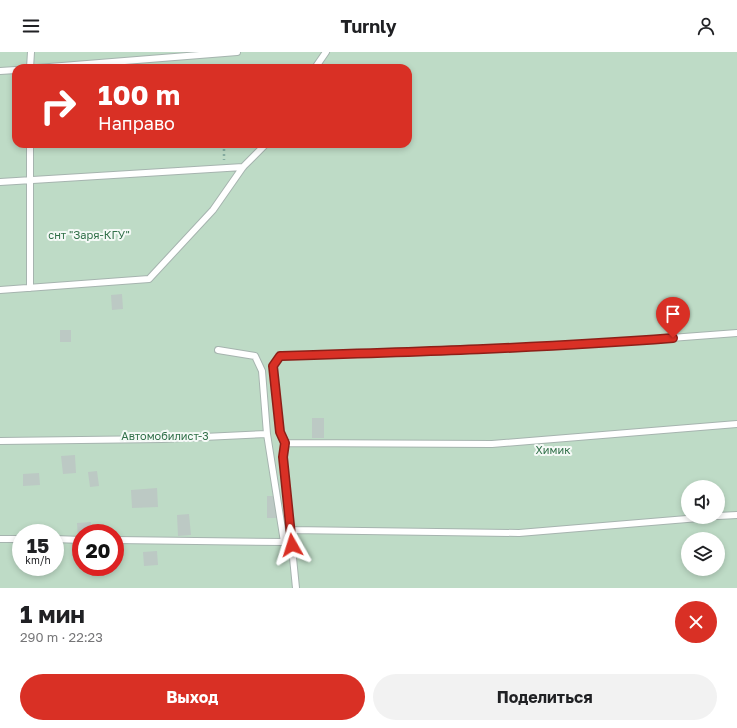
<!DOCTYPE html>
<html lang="ru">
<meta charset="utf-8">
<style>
body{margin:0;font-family:"Golos Text",sans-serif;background:#f2f2f2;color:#202124;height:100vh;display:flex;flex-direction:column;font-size:15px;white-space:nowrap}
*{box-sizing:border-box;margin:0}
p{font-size:13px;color:#757577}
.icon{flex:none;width:22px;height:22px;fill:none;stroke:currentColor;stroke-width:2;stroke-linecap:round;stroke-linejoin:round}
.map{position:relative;height:536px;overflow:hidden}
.drawer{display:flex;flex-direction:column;background:#fff;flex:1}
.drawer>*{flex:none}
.hud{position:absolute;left:12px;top:12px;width:400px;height:84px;border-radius:12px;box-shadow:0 2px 6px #0003;background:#d93025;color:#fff;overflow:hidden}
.fabs{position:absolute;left:681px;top:428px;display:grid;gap:8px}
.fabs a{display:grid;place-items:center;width:44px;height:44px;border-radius:50%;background:#fff;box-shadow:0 2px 6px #0003;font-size:20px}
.speed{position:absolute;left:12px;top:472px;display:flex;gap:8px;font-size:20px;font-weight:700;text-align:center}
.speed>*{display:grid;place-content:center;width:52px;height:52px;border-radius:50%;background:#fff;box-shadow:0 2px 6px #0003;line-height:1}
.speed small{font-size:10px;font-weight:400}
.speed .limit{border:6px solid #d22;background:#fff;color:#111}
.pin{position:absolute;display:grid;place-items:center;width:34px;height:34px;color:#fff;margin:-41px -17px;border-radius:50% 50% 50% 0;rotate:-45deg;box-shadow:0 0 4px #0007}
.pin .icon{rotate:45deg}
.me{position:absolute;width:44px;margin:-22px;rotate:354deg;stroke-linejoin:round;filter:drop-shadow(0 0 3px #0008)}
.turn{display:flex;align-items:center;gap:14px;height:84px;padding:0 20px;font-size:18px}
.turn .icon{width:52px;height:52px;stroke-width:2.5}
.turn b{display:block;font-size:28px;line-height:34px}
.round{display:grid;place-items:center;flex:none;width:42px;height:42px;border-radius:21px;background:#f2f2f2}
.headline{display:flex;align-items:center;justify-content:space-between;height:68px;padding:0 20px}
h1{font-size:24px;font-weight:700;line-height:30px}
.cta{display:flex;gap:8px;margin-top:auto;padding:8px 20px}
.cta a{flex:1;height:46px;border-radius:24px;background:#d93025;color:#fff;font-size:16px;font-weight:700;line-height:46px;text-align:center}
.cta a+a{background:#f2f2f2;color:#202124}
header{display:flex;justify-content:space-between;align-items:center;height:52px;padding:0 20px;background:#fff;font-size:18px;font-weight:700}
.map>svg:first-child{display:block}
</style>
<header><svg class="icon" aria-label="menu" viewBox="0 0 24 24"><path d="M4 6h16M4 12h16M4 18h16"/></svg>Turnly<svg class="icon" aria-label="person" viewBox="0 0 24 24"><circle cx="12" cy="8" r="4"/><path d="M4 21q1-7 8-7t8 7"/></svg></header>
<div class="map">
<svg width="737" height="536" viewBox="0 0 737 536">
<rect width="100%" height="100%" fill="#e3ece8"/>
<path fill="#bedbc6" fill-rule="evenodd" d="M0,0H737V536H0ZM16,16H408V92H16ZM688,435H718V465H688ZM21,481H55V515H21ZM81,481H115V515H81ZM688,487H718V517H688Z"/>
<path fill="#bcc9c4" d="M122,242L123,257L112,258L111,243Z
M60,278H71V290H60Z
M312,366H324V386H312Z
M75,403L76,421L63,422L61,404Z
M97,419L99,434L90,435L88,420Z
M39,421L40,433L23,434V422Z
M157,436L158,455L132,456L131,438Z
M267,444H279V466H267Z
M189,462L191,483L178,484L177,463Z
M91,470L92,481H81V486L78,487L77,471Z
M157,499L158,513L144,514L143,500Z"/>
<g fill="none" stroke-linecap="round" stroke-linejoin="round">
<g stroke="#a6b4af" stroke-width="8">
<path id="service" d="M30,16L31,0
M37,16L237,0
M315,16L326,0
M0,19L16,18
M30,92V236
M0,130L243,115
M0,238L149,227L213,158L243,115L266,92
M0,389L162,387L267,382
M285,391L492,392L737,372
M718,464L737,463
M290,478L519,481L711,465
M0,487H21
M55,487L81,488
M115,488L284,490L267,382L262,319L255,304L218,298
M296,536L283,405L285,391L280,380L273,314L280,304L442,299L578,293L737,281"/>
</g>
<path stroke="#86ada1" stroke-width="2.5" stroke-dasharray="2 3" stroke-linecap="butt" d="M224,92V108"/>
<use href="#service" stroke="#fff" stroke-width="6"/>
</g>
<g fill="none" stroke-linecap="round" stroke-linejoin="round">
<g stroke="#8d1f18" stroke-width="10">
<path id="route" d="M292,493L283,405L285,391L280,380L273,314L280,304C411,300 543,296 673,286"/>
</g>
<use href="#route" stroke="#d93025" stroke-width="7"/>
</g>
<g text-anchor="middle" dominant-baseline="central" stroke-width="4" stroke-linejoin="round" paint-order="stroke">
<g font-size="11" fill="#317049" stroke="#f4f9f6">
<text x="89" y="182">снт "Заря-КГУ"</text>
<text x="165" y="383">Автомобилист-3</text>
<text x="553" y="397">Химик</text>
</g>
</g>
</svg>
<div class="fabs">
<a><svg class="icon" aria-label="sound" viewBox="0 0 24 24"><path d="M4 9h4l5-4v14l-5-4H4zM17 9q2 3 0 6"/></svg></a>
<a><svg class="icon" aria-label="layers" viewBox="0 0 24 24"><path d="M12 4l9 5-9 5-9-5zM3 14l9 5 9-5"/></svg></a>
</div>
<div class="speed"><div>15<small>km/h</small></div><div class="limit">20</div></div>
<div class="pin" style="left:673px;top:286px;background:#d93025"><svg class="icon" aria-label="arrive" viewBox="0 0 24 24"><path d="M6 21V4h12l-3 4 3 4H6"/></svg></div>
<svg class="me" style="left:292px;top:493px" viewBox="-20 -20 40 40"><path d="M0-17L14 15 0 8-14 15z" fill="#d93025" stroke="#fff" stroke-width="4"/></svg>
<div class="hud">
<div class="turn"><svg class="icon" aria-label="right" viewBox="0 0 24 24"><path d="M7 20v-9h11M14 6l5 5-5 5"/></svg><div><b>100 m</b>Направо</div></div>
</div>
</div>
<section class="drawer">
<div class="headline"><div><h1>1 мин</h1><p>290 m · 22:23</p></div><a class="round" style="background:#d93025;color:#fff"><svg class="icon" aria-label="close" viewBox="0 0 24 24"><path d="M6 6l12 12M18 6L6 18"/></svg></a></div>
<div class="cta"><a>Выход</a><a>Поделиться</a></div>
</section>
